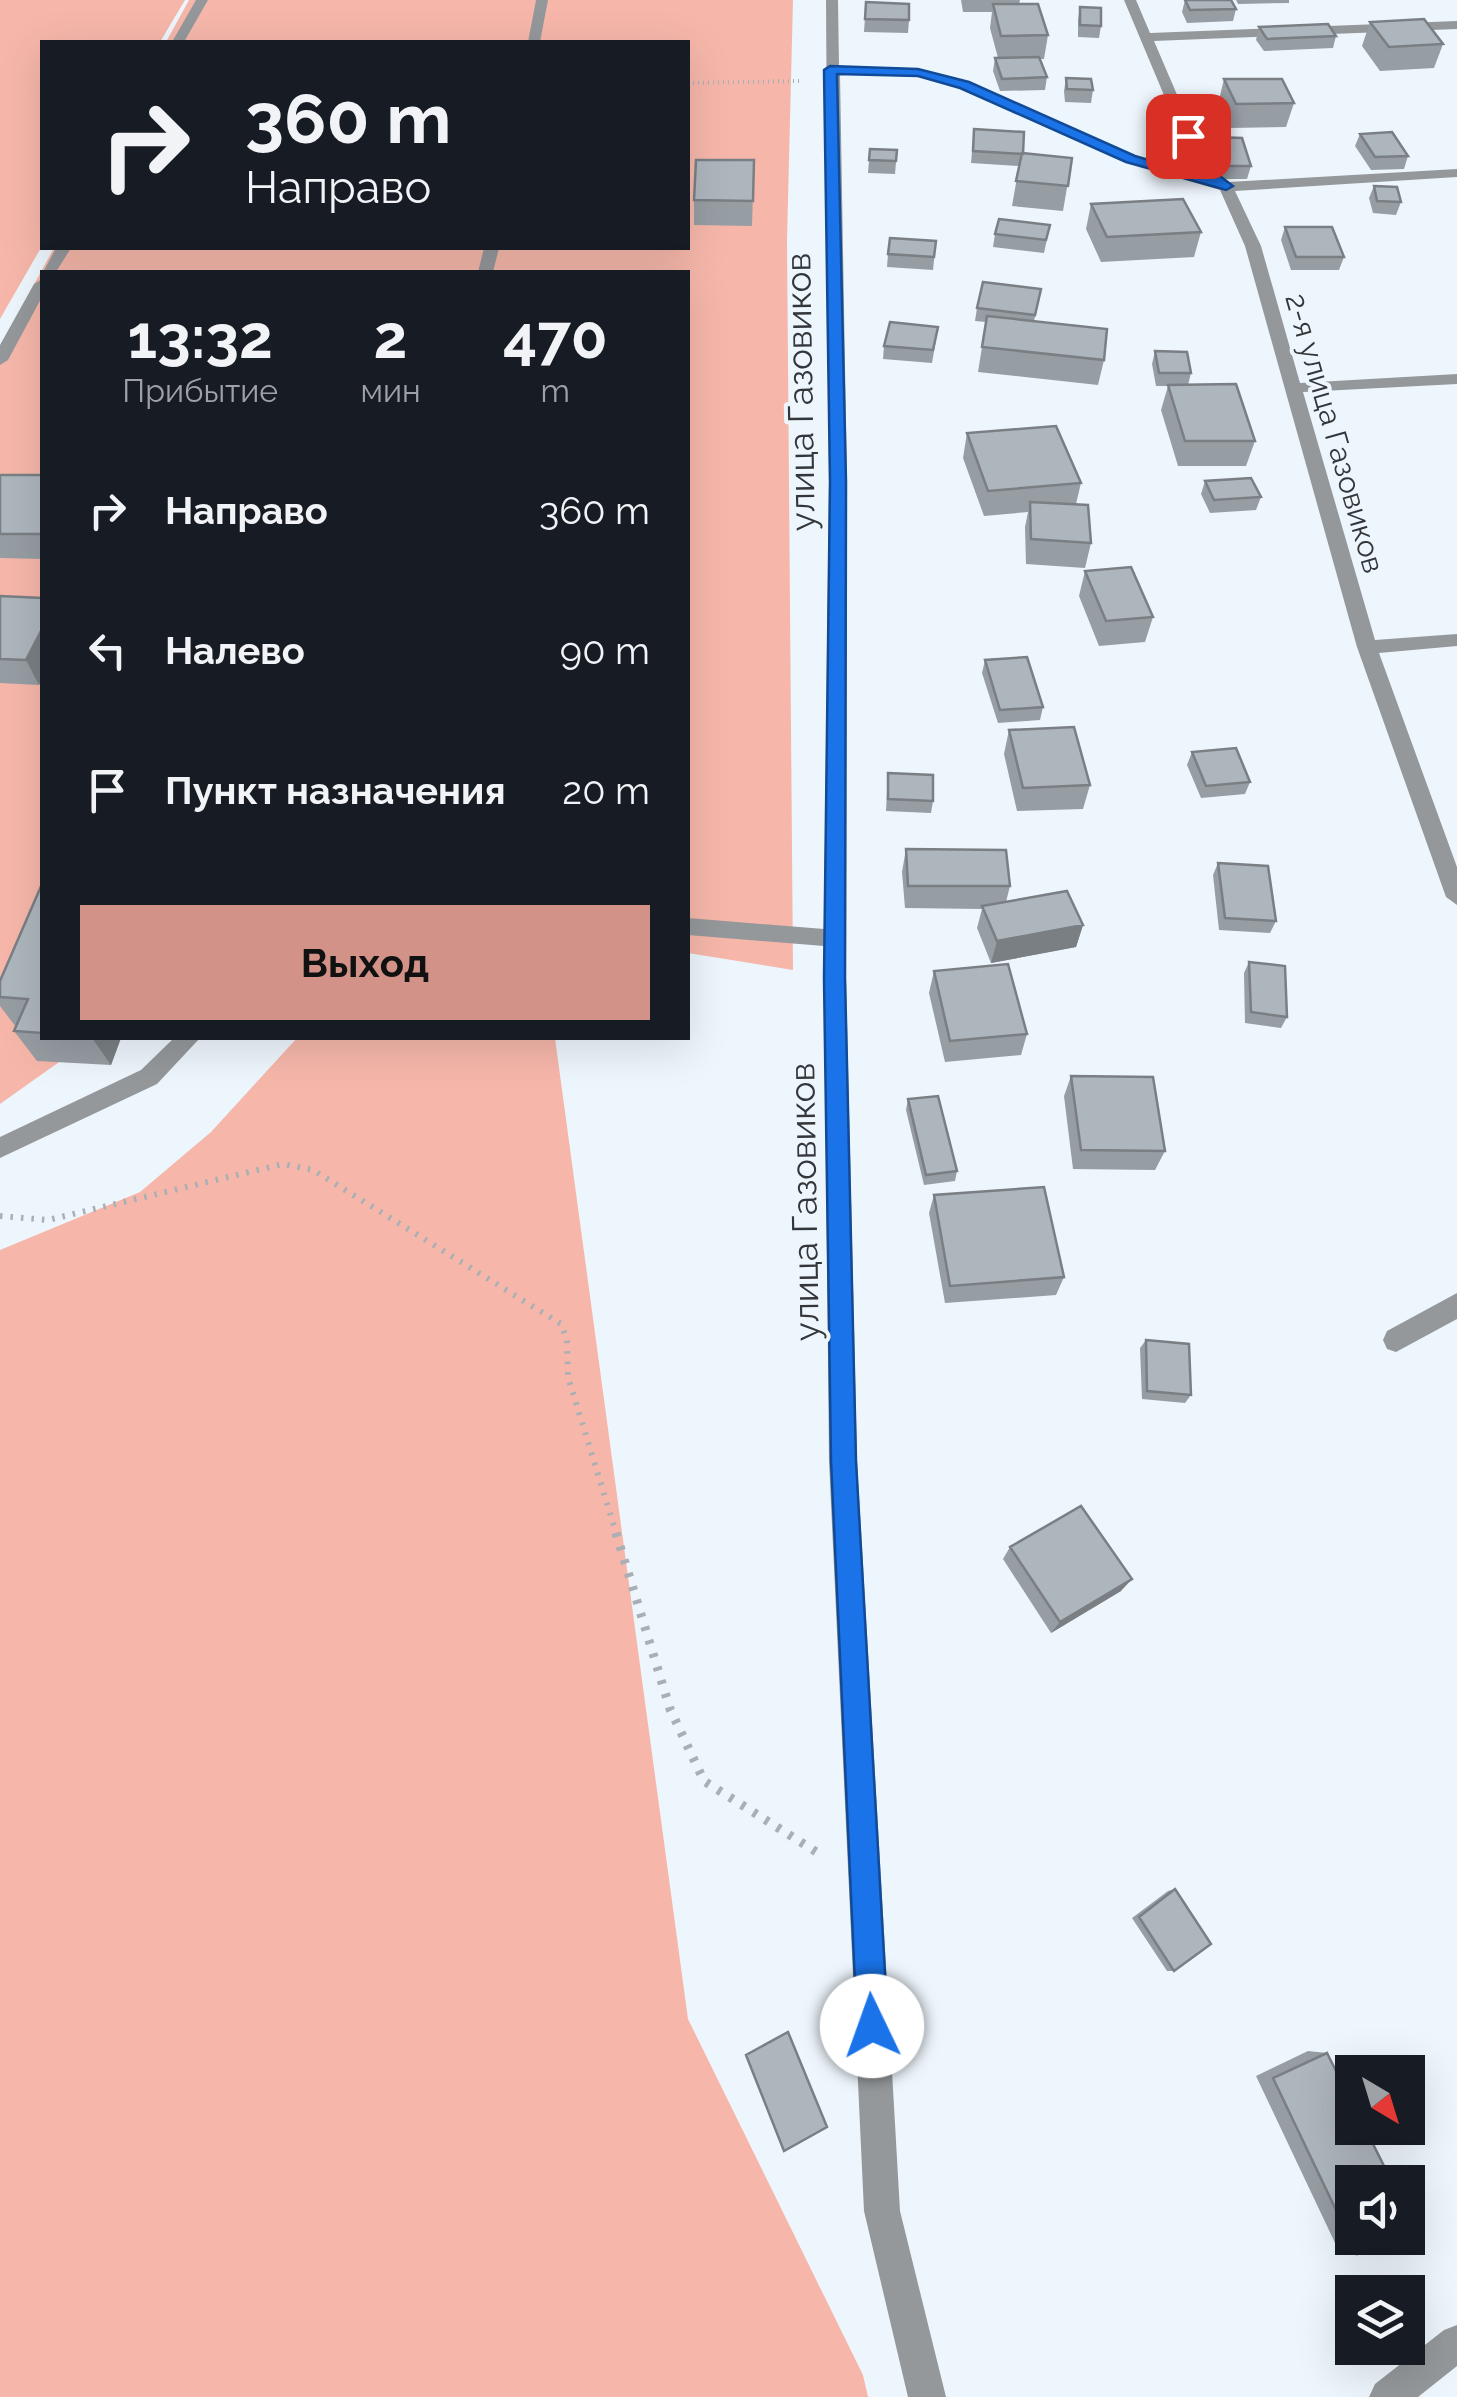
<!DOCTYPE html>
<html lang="ru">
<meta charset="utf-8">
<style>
body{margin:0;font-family:Raleway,sans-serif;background:#20242c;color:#f1f3f6;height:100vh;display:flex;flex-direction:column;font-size:38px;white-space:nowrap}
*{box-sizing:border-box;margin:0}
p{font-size:32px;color:#9ea1a6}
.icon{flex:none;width:55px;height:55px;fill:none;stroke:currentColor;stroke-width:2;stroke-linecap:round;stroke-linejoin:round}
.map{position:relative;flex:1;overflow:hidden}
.sheet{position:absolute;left:40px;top:270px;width:650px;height:770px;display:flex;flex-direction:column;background:#171b24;border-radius:0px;box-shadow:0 10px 40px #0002}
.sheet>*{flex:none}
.top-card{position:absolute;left:40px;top:40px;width:650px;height:210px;border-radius:0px;box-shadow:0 10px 40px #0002;background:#171b24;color:#f1f3f6;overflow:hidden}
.needle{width:65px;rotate:142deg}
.fabs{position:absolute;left:1335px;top:2055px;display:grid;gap:20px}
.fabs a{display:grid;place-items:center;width:90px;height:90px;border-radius:0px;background:#171b24;box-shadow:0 10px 40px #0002;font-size:50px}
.pin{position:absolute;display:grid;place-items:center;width:85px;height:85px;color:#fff;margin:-42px;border-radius:20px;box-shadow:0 5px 15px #0006}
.me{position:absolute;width:110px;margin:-55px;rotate:357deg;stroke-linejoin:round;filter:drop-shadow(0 0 8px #0008)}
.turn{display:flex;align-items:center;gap:35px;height:210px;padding:0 40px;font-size:45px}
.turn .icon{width:130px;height:130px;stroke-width:2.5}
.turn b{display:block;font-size:70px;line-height:85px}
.eta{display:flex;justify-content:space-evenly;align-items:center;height:170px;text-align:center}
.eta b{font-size:60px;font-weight:700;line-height:70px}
.action{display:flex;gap:20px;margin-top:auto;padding:20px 40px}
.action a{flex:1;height:115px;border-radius:0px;background:#d29288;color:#111;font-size:40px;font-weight:700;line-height:115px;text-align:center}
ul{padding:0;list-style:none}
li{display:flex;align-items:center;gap:30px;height:140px;padding:0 40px}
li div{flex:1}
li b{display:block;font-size:38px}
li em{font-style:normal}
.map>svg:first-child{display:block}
</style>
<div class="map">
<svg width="1457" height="2397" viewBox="0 0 1457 2397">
<rect width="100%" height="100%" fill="#eef6fd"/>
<path fill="#f6b7aa" d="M0,0H185L160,42H42V246L0,319Z
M189,0H793L787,240L793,970L688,953V272H42V1038H93L0,1104V346L54,248H688V42H166Z
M297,1038H555L688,2019L863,2375L868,2397H0V1250L140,1192L211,1132Z"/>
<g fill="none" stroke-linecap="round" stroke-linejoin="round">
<path stroke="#a9afb5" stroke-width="4" stroke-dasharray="1 4" stroke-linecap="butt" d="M688,83L799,81"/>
<path stroke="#a9afb5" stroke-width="6" stroke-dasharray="2.5 8" stroke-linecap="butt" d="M0,1216L48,1220L283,1164L313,1170L561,1324L567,1340L568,1377L617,1536"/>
<path stroke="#a9afb5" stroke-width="9" stroke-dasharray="4 10" stroke-linecap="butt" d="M616,1533L670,1709L704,1781L818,1853"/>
<path fill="#95989b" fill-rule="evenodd" d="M196,0H208L184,42H172Z
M536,0H548L540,42H528Z
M826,0H838L839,66L918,69L970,82L1135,156L1201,175L1195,169L1124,0H1136L1150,33L1457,21V29L1154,41L1208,167L1229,182L1457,169V177L1235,191L1261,246L1300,383L1457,374V384L1303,392L1375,640L1457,634V646L1379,653L1457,867V905L1446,897L1357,647L1245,246L1220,190L1125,162L960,88L918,77L840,74L847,482L846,978L857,1461L900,2211L946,2397H908L864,2211L829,1461L824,946L688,935V918L824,929L829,482Z
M56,248H71L56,272L42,274Z
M484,248H499L493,272H478Z
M42,279V297L8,360L0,365V345L34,284Z
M174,1038H200L157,1084L0,1158V1137L141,1070Z
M1457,1293V1319L1396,1352L1387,1349L1383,1340L1387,1331Z
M1457,2325V2366L1418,2397H1369L1375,2384L1444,2330Z"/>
</g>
<path fill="#969da3" d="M961,0H1020L1019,4L1048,35L1044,59H1040L1047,77L1045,90L1000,91L993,71L995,58H998L990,28L992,12H963Z
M1185,0L1236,9L1233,21L1187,23L1182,12Z
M1236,0H1289V3L1238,4Z
M866,2L909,20L908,33L864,32Z
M1080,7L1101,26L1099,38L1078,37V20Z
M1370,22L1443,44L1434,68L1380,71L1362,46Z
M1259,27L1336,36L1333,48L1264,51L1256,40Z
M1066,78L1093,90L1091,103L1065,102L1064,91Z
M1224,79L1294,103L1286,127L1229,128L1218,104Z
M974,129L1023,153L1072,158L1063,211L1012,206L1019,166L971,163Z
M1360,134L1408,156L1404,169L1371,170L1355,146Z
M1215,137L1251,166L1247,179H1220L1212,150Z
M870,149L897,150L895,174L868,173Z
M754,160L752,226L694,225V200Z
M1374,186L1401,202L1396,215L1373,213L1369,198Z
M1091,204L1201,232L1194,257L1101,262L1086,229Z
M1050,225L1044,253L993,247L995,234Z
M1285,227L1344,257L1339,270H1291L1281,240Z
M936,241L933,270L887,267L888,254Z
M1041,289L1034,321L1104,360L1098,385L978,372L986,322L975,321L977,308Z
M936,340L932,363L883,359L884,346Z
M1155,351L1191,373L1188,385L1255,441L1246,466H1178L1161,410L1168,386H1156L1152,364Z
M967,433L1081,483L1076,504L1091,543L1085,568L1026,564L1025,527L1028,512L984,516L963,458Z
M0,475H42V559L0,558Z
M1205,481L1261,497L1256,510L1210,513L1201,494Z
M1085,571L1153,617L1145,642L1099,646L1079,596Z
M0,596L42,598V678L39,685L0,683Z
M985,660L1043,707L1040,720L998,723L982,673Z
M1009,730L1090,785L1083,809L1017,811L1004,754Z
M1192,752L1250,782L1245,794L1201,798L1187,765Z
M888,773L933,801L931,813L886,811Z
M906,849L1010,886L1006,902L1083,925L1076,947L991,963L977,928L982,909L905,908L902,872Z
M1218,863L1276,921L1270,933L1219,930L1213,875Z
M42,884V1038H121L111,1065L37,1061L14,1031L16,1027L0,1006V981Z
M1249,962L1287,1017L1281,1028L1245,1023L1244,973Z
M934,971L1027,1034L1021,1055L945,1062L929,993Z
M1071,1076L1165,1151L1155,1170L1073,1169L1064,1096Z
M908,1099L957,1171L955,1181L924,1185L906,1110Z
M934,1195L1064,1277L1056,1295L945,1303L929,1213Z
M1146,1340L1191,1395L1185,1403L1142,1399L1140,1348Z
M1010,1547L1121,1591L1051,1633L1003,1559Z
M1175,1889L1174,1971H1167L1132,1918L1168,1891Z
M1308,2051L1327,2053L1357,2254L1336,2245L1256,2076Z"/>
<path fill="#7a7f84" d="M42,629V678L39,685L26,660Z
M1083,925L1076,947L991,963L997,941Z
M92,1038H121L111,1065Z
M1132,1579L1121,1591L1051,1633L1060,1622Z"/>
<path fill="#aeb6bd" stroke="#7a7f84" stroke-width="2.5" d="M1185,0H1231L1236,9L1190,10Z
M866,2L909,4V20L865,19Z
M993,4H1038L1048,35L1001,36Z
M1080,7L1101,8V26L1080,25Z
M1424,19L1443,44L1389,47L1370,22Z
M1328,24L1336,36L1267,39L1259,27Z
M1039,57L1047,77L1002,79L995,58Z
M1066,78L1091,79L1093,90L1067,89Z
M1224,79H1282L1294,103L1236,104Z
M974,129L1024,132L1023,154L973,151Z
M1392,132L1408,156L1375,157L1360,134Z
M1215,137L1242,138L1251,166H1223Z
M870,149L897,150L896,161L869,160Z
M1022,153L1072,158L1068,186L1016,181Z
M696,160H754L753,201L694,200Z
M1374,186L1397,187L1401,202L1377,201Z
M1183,199L1201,232L1107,237L1091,204Z
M999,219L1050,225L1046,240L995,234Z
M1285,227H1332L1344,257H1296Z
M890,238L936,241L934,257L888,254Z
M983,282L1041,289L1035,315L977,308Z
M987,316L1107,329L1104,360L982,347Z
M890,322L938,327L933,350L884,346Z
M1155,351L1187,352L1191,373H1159Z
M1236,384L1255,441H1185L1168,385Z
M1056,426L1081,483L988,491L967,433Z
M0,475H42V534H0Z
M1251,478L1261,497L1214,500L1205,481Z
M1030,502L1088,505L1091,543L1031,539Z
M1131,567L1153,617L1106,621L1085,571Z
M0,596L42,598V629L26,660L0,659Z
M1027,657L1043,707L1000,710L985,660Z
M1074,727L1090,785L1023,788L1009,730Z
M1236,748L1250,782L1206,786L1192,752Z
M888,773L933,775V801L888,799Z
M906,849L1006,850L1010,886H908Z
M1218,863L1268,866L1276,921L1225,918Z
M42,884V1033L14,1031L28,999L0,997V981Z
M1067,891L1083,925L997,941L982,906Z
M1249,962L1285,966L1287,1017L1251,1012Z
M1008,964L1027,1034L950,1041L934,971Z
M1071,1076L1153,1077L1165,1151L1081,1150Z
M938,1096L957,1171L926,1175L908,1099Z
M1044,1187L1064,1277L950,1286L934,1195Z
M1146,1340L1189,1344L1191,1395L1147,1391Z
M1081,1506L1132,1579L1060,1622L1010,1547Z
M1175,1889L1211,1944L1174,1971L1139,1917Z
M788,2032L827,2127L784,2151L746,2055Z
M1327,2053L1352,2103V2128H1365L1392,2182H1352V2238H1389L1357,2254L1273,2078Z
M1408,2213L1414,2225L1408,2228Z"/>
<path fill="#1a73e8" stroke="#114b97" stroke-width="2.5" d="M830,66L918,69L969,82L1135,156L1203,176L1195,169L1181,136L1192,133L1208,167L1233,186L1226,190L1126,162L960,88L918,76L837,74L846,482L845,978L856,1461L888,2026L883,2036L872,2041L861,2036L857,2026L831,1461L824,978L830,482L824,70Z"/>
<g text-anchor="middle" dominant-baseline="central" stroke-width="8" stroke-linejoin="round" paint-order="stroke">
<g font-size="30" fill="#34373a" stroke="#eef6fd">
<text transform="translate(1335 433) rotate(74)">2-я улица Газовиков</text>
</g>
<g font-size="35" fill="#34373a" stroke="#eef6fd">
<text transform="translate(800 392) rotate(-91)">улица Газовиков</text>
<text transform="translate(804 1202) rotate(-91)">улица Газовиков</text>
</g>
</g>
</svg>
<div class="fabs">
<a><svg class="needle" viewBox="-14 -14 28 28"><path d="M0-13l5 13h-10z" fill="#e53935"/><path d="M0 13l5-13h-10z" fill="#9ea1a6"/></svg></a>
<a><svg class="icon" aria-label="sound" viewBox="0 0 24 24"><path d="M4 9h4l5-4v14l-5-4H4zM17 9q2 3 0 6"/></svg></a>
<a><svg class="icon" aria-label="layers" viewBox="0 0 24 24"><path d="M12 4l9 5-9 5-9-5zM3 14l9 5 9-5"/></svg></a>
</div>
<div class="pin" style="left:1188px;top:136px;background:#d93025"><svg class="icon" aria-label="arrive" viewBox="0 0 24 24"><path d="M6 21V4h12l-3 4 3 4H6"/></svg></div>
<svg class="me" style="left:872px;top:2026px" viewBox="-20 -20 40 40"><circle r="19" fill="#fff"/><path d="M0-13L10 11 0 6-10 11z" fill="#1a73e8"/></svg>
<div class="top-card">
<div class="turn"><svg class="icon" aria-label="right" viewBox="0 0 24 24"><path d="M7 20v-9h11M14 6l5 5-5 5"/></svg><div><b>360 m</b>Направо</div></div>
</div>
<section class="sheet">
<div class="eta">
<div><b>13:32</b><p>Прибытие</p></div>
<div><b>2</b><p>мин</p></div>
<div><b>470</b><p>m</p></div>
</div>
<ul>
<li><svg class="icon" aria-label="right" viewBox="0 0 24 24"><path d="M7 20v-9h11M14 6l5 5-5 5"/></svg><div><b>Направо</b></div><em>360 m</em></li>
<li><svg class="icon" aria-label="left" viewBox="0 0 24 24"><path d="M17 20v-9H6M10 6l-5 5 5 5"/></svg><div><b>Налево</b></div><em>90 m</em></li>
<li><svg class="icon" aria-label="arrive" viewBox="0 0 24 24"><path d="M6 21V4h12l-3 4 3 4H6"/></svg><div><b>Пункт назначения</b></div><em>20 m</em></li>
</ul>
<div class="action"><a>Выход</a></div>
</section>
</div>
